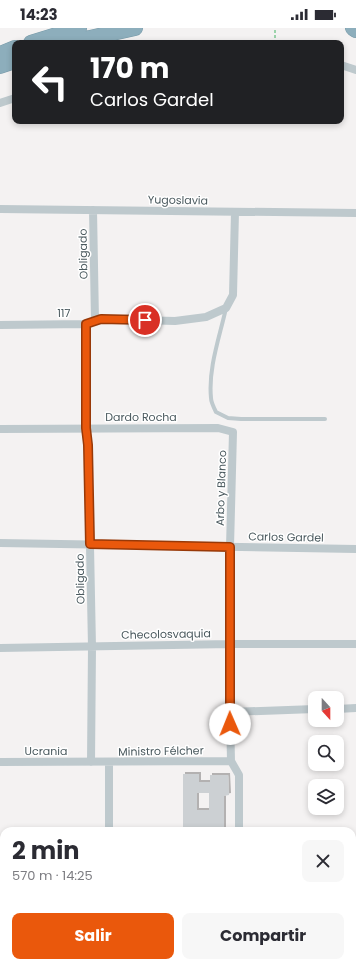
<!DOCTYPE html>
<html lang="es">
<meta charset="utf-8">
<style>
body{margin:0;font-family:Poppins,sans-serif;background:#f7f7f7;color:#2b2b33;height:100vh;display:flex;flex-direction:column;font-size:15px;white-space:nowrap}
*{box-sizing:border-box;margin:0}
p{font-size:13px;color:#7c7c81}
.icon{flex:none;width:22px;height:22px;fill:none;stroke:currentColor;stroke-width:2;stroke-linecap:round;stroke-linejoin:round}
.map{position:relative;flex:1;overflow:hidden}
.details{position:absolute;left:0px;top:799px;width:356px;height:140px;display:flex;flex-direction:column;background:#fff;border-radius:12px 12px 0 0;box-shadow:0 2px 6px #0003}
.details>*{flex:none}
.guide{position:absolute;left:12px;top:12px;width:332px;height:84px;border-radius:8px;box-shadow:0 2px 6px #0003;background:#202124;color:#fff;overflow:hidden}
.needle{width:26px;rotate:159deg}
.buttons{position:absolute;left:308px;top:663px;display:grid;gap:8px}
.buttons a{display:grid;place-items:center;width:36px;height:36px;border-radius:8px;background:#fff;box-shadow:0 2px 6px #0003;font-size:20px}
.pin{position:absolute;display:grid;place-items:center;width:34px;height:34px;color:#fff;margin:-17px;border:2px solid #fff;border-radius:50%;box-shadow:0 1px 4px #0007}
.me{position:absolute;width:44px;margin:-22px;rotate:359deg;stroke-linejoin:round;filter:drop-shadow(0 0 3px #0008)}
.turn{display:flex;align-items:center;gap:14px;height:84px;padding:0 12px;font-size:18px}
.turn .icon{width:52px;height:52px;stroke-width:2.5}
.turn b{display:block;font-size:28px;line-height:34px}
.round{display:grid;place-items:center;flex:none;width:42px;height:42px;border-radius:8px;background:#f7f7f7}
.summary{display:flex;align-items:center;justify-content:space-between;height:68px;padding:0 12px}
h1{font-size:24px;font-weight:700;line-height:30px}
.action{display:flex;gap:8px;margin-top:auto;padding:8px 12px}
.action a{flex:1;height:46px;border-radius:8px;background:#ea580c;color:#fff;font-size:16px;font-weight:700;line-height:46px;text-align:center}
.action a+a{background:#f7f7f7;color:#2b2b33}
.status{display:flex;justify-content:space-between;align-items:center;height:28px;padding:0 20px;background:#fff;direction:ltr}
.status svg{height:11px;fill:currentColor}
.map>svg:first-child{display:block}
</style>
<div class="status"><b>14:23</b><svg viewBox="0 0 49 12"><path d="M0 12V9h3v3zM5 12V6h3v6zM10 12V3h3v9zM15 12V0h3v12zM26 1h20v11H26zM47 4h2v5h-2z"/></svg></div>
<div class="map">
<svg width="356" height="939" viewBox="0 0 356 939">
<defs>
<filter id="shadow"><feDropShadow dx="2" dy="-2" stdDeviation="0" flood-color="#0004"/></filter>
</defs>
<rect width="100%" height="100%" fill="#f4f2f2"/>
<path fill="#ccd0d3" fill-rule="evenodd" filter="url(#shadow)" d="M183,746H199V754H210V747H228L229,767L224,768V803H183ZM197,765H209V782H197Z"/>
<g fill="none" stroke-linecap="round" stroke-linejoin="round">
<g stroke="#789aa8" stroke-width="16">
<path id="highway" d="M353,0L356,2
M31,15L79,0
M73,15L90,10L135,0
M0,26L15,20
M0,38L15,33"/>
</g>
<path stroke="#7ec993" stroke-width="1.5" stroke-dasharray="3 2" stroke-linecap="butt" d="M275,15V0"/>
<path stroke="#bec9cd" stroke-width="4" d="M226,280C220,308 208,340 211,370C211,374 214,380 216,384L228,390L241,391H325"/>
<path stroke="#bec9cd" stroke-width="8" d="M341,37L356,42
M0,75L15,70
M0,181L356,185
M93,182L95,293
M85,296V400L88,417L92,619L91,734
M0,297L85,296L101,291L175,293L206,289L226,280L233,267L235,184
M0,401L218,400L233,404L230,519V684L231,733L239,747V803
M0,515L356,521
M0,620L230,616H356
M337,681L356,680
M230,684L315,681
M0,734L231,733
M109,803V734
M0,844H4
M352,844H356
M109,939V935
M238,939V935"/>
<use href="#highway" stroke="#8daebc" stroke-width="15"/>
</g>
<g fill="none" stroke-linecap="round" stroke-linejoin="round">
<g stroke="#983908" stroke-width="10">
<path id="route" d="M145,292L101,291L86,296V400L88,417L90,516L230,519V696"/>
</g>
<use href="#route" stroke="#ea580c" stroke-width="7"/>
</g>
<g text-anchor="middle" dominant-baseline="central" stroke-width="3" stroke-linejoin="round" paint-order="stroke">
<g font-size="11" fill="#4a595e" stroke="#fff">
<text transform="translate(178 172) rotate(1)">Yugoslavia</text>
<text transform="translate(83 226) rotate(-91)">Obligado</text>
<text transform="translate(64 285) rotate(-1)">117</text>
<text x="141" y="389">Dardo Rocha</text>
<text transform="translate(221 460) rotate(-88)">Arbo y Blanco</text>
<text transform="translate(286 509) rotate(1)">Carlos Gardel</text>
<text transform="translate(80 551) rotate(-91)">Obligado</text>
<text transform="translate(166 606) rotate(-1)">Checolosvaquia</text>
<text x="46" y="723">Ucrania</text>
<text transform="translate(161 723) rotate(-1)">Ministro Félcher</text>
</g>
</g>
</svg>
<div class="buttons">
<a><svg class="needle" viewBox="-14 -14 28 28"><path d="M0-13l5 13h-10z" fill="#e53935"/><path d="M0 13l5-13h-10z" fill="#7c7c81"/></svg></a>
<a><svg class="icon" aria-label="search" viewBox="0 0 24 24"><circle cx="10" cy="10" r="6"/><path d="M15 15l6 6"/></svg></a>
<a><svg class="icon" aria-label="layers" viewBox="0 0 24 24"><path d="M12 4l9 5-9 5-9-5zM3 14l9 5 9-5"/></svg></a>
</div>
<div class="pin" style="left:145px;top:292px;background:#d93025"><svg class="icon" aria-label="arrive" viewBox="0 0 24 24"><path d="M6 21V4h12l-3 4 3 4H6"/></svg></div>
<svg class="me" style="left:230px;top:696px" viewBox="-20 -20 40 40"><circle r="19" fill="#fff"/><path d="M0-13L10 11 0 6-10 11z" fill="#ea580c"/></svg>
<div class="guide">
<div class="turn"><svg class="icon" aria-label="left" viewBox="0 0 24 24"><path d="M17 20v-9H6M10 6l-5 5 5 5"/></svg><div><b>170 m</b>Carlos Gardel</div></div>
</div>
<section class="details">
<div class="summary"><div><h1>2 min</h1><p>570 m · 14:25</p></div><a class="round"><svg class="icon" aria-label="close" viewBox="0 0 24 24"><path d="M6 6l12 12M18 6L6 18"/></svg></a></div>
<div class="action"><a>Salir</a><a>Compartir</a></div>
</section>
</div>
